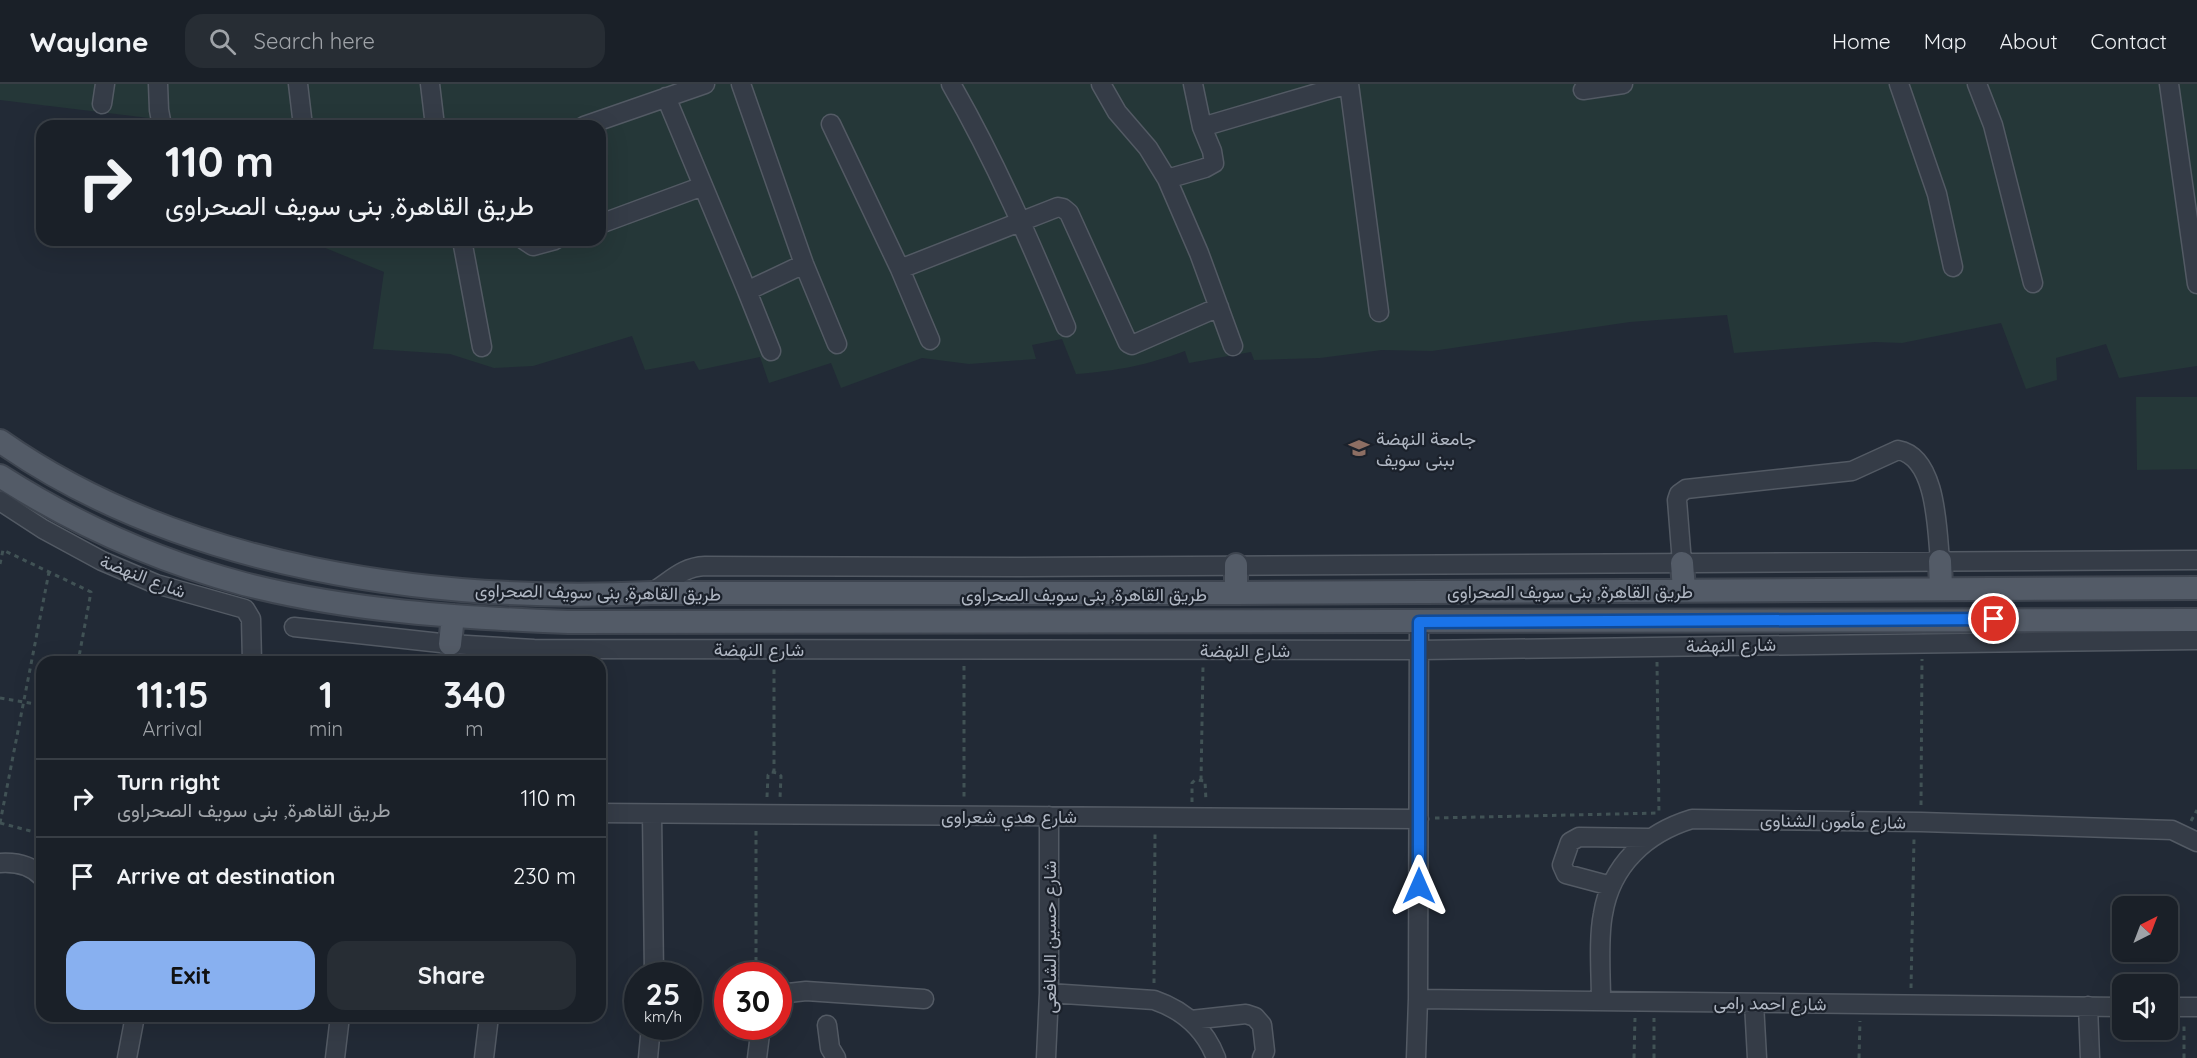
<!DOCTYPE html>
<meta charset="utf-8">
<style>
body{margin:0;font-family:Quicksand,Vazirmatn,sans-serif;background:#272d34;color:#f1f3f6;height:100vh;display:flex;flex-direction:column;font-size:22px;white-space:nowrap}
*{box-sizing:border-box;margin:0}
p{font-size:20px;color:#9fa3a8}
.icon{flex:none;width:33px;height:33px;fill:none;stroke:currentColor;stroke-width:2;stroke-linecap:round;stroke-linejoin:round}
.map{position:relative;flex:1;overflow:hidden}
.sheet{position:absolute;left:36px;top:572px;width:570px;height:366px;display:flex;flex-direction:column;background:#1a2028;border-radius:18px;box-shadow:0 6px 24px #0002,0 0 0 2px #383e45}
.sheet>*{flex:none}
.top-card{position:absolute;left:36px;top:36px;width:570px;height:126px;border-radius:18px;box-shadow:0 6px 24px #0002,0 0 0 2px #383e45;background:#1a2028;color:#f1f3f6;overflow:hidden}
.needle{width:39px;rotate:42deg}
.buttons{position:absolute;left:2112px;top:812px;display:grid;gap:12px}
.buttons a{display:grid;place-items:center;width:66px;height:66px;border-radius:12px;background:#1a2028;box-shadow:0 6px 24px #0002,0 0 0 2px #383e45;font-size:30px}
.speed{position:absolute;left:624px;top:878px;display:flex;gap:12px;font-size:30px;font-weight:700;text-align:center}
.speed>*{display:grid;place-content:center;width:78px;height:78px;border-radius:50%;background:#1a2028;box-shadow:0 6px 24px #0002,0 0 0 2px #383e45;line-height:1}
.speed small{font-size:15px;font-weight:400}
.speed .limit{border:9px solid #d22;background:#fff;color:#111}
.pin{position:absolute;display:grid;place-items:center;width:51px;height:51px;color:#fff;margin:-26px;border:3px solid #fff;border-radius:50%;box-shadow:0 2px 6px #0007}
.me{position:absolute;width:66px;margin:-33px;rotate:0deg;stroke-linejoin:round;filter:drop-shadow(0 0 4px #0008)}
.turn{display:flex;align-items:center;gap:21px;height:126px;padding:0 30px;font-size:27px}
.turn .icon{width:78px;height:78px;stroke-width:2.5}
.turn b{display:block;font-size:42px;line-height:51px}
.eta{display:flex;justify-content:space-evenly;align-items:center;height:102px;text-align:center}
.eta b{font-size:36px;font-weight:700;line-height:42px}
.action{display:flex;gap:12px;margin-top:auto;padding:12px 30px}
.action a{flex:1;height:69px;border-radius:18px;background:#88b0f0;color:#111;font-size:24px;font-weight:700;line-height:69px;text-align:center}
.action a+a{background:#272d34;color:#f1f3f6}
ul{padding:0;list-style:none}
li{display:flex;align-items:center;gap:18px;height:78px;padding:0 30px;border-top:2px solid #383e45}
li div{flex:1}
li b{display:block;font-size:22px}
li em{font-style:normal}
header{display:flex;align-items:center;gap:36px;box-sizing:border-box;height:84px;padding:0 30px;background:#1a2028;border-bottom:2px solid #383e45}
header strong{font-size:28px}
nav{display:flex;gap:33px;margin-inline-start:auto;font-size:21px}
.search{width:420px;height:54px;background:#272d34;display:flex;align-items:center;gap:15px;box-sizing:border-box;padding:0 21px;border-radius:18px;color:#9fa3a8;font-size:22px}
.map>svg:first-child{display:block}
</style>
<header>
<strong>Waylane</strong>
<div class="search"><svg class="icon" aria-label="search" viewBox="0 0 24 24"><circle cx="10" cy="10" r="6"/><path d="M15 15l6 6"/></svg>Search here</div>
<nav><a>Home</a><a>Map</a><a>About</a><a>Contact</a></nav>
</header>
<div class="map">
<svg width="2197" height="974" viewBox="0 0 2197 974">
<rect width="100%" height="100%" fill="#222a36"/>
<path fill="#253738" d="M0,0H2197V282L2119,294L2106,260L2056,274L2057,296L2026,305L2001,239L1902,259L1875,258L1734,269L1727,231L1630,238L1432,267L1382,266L1320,274L1254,276L1251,268L1189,279L1185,267C1147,281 1117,287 1076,290L1062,255L1032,261L1036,275L969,280L922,274L841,304L831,279L769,299L760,273L699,286L694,277L645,286L632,252L533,282L494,284L450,270L373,265L384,188L306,156H600V42H182V38L0,16Z
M2136,313H2197V385L2137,386Z"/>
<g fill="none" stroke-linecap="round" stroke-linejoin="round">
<g stroke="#535a64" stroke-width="21">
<path id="minor" d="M158,0L159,26L162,42
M298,0L303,42
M430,0L435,42
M741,0L804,180L837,260
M951,0C996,78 1031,160 1066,243
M1101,0L1117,28L1148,64L1167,95L1199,169L1233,262
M1349,0L1379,228
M1899,0L1937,110L1953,183
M1977,0L1993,41L2033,199
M2169,0L2197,200
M1583,6L1623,0
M666,13L747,207
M102,20L105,0
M831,40L900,185
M584,42L705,0
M1202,43L1348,0
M1167,95L1205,84L1214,79L1212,67L1202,43L1193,0
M600,140L703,102
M462,156L482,263
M524,156L533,162L555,156
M930,256L900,185L1058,123L1063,124L1069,129L1128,259L1132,261L1219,223
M771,267L747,207L804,180
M0,417L43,445L102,477L156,500L245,525L251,535L252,578
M1682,479L1677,416L1679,410L1686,405L1852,387L1898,366C1937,373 1937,446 1940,477
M651,509C671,497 682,483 705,482L1021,483L2197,476
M294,543L450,560L534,565L1419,566L2197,556
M600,729L1419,735
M652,730L654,891
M0,779C16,778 31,781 42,793
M1611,802L1566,790L1562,781L1570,758L1579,753L1649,754
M1049,909L1154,916C1183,926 1205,945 1216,974
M778,914L788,909L806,907L924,915
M1418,915L2122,923
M1601,917C1601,890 1598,855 1603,830C1611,781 1646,749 1692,735L1921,738L2172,746L2197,758
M1754,919L1757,974
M2088,922L2090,974
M2168,923H2197
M1191,936L1246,930L1255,933L1262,941L1265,967L1262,974
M827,941L830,964L836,974
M127,974L135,932
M335,974L340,932
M484,974L489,932
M648,974L651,942
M757,974L761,942
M1046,974L1049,909V732
M1416,974L1418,915L1419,538"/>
</g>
<g stroke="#3e4550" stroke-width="26">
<path id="major" d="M0,357C182,485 434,519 651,509H1236L2197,504
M0,392C75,440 158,477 244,500C349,527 460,534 568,538L2197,536
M1940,477L1941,504
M1682,479L1684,506
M1236,509V481
M450,560L453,532"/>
</g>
<path stroke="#415255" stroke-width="3" stroke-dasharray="4.5 4.5" stroke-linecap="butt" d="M0,480L3,466L91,508L78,578
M1657,578L1659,731
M964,582V716
M0,614L42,621
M774,689V582
M1201,696L1203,582
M767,713L768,691L771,688L778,689L781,692L780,714
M1192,718V699L1195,696L1205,697L1206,717
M1921,721L1922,575
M1435,734L1659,729
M2191,737L2197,726
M0,739L49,488
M0,739L42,750
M756,747V891
M1154,899L1155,750
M1911,904L1914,755
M1634,974L1635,934
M1654,974V934
M1859,974L1860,937
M2184,974V940"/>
<use href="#minor" stroke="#353c47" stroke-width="18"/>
<use href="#major" stroke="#535b67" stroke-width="22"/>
</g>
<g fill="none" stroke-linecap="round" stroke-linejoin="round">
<g stroke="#114b97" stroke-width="15">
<path id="route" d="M1419,802V538L1994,535"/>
</g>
<use href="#route" stroke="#1a73e8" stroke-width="10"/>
</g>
<defs>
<g id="university-bare" transform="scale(1.62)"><path d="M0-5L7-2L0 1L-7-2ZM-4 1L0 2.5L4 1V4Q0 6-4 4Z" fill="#8d6e63" stroke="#1b212b" stroke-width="2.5" paint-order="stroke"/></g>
</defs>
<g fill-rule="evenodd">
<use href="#university-bare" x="1359" y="364"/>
</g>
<g text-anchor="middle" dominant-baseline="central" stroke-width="4.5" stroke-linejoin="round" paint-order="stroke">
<g font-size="18" fill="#b0b7c3" stroke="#1b212b" text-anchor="start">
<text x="1376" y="354">جامعة النهضة<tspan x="1376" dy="21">ببنى سويف</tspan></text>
</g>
<g font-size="18" fill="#b0b7c3" stroke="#1b212b">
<text transform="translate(143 492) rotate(21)">شارع النهضة</text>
<text x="1570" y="507">طريق القاهرة, بنى سويف الصحراوى</text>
<text transform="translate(598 508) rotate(1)">طريق القاهرة, بنى سويف الصحراوى</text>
<text x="1084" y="510">طريق القاهرة, بنى سويف الصحراوى</text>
<text transform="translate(1731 561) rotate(-1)">شارع النهضة</text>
<text x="759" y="565">شارع النهضة</text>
<text x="1245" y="566">شارع النهضة</text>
<text x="1009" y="732">شارع هدي شعراوى</text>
<text transform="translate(1833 737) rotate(1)">شارع مأمون الشناوى</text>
<text transform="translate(1049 853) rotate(-90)">شارع حسين الشافعى</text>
<text transform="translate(1770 919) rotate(1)">شارع احمد رامى</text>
</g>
</g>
</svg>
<div class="buttons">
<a><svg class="needle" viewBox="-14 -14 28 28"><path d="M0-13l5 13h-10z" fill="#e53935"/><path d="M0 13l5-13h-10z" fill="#9fa3a8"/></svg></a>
<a><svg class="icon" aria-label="sound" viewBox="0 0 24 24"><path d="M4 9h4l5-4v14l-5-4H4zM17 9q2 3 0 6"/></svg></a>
</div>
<div class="speed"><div>25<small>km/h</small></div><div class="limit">30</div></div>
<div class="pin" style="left:1994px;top:535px;background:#d93025"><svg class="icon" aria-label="arrive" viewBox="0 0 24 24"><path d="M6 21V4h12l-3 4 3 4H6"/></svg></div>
<svg class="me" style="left:1419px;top:802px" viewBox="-20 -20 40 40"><path d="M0-17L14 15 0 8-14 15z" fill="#1a73e8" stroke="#fff" stroke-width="4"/></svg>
<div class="top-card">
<div class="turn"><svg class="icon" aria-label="right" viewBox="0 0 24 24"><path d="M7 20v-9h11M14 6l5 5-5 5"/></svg><div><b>110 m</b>طريق القاهرة, بنى سويف الصحراوى</div></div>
</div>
<section class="sheet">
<div class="eta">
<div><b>11:15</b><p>Arrival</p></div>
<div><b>1</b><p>min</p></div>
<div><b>340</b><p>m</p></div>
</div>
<ul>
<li><svg class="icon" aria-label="right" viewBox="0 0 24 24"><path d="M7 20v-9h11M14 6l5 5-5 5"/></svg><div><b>Turn right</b><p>طريق القاهرة, بنى سويف الصحراوى</p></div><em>110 m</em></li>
<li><svg class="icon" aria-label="arrive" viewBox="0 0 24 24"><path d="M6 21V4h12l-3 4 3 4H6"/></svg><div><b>Arrive at destination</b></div><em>230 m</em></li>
</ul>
<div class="action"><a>Exit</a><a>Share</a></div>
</section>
</div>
